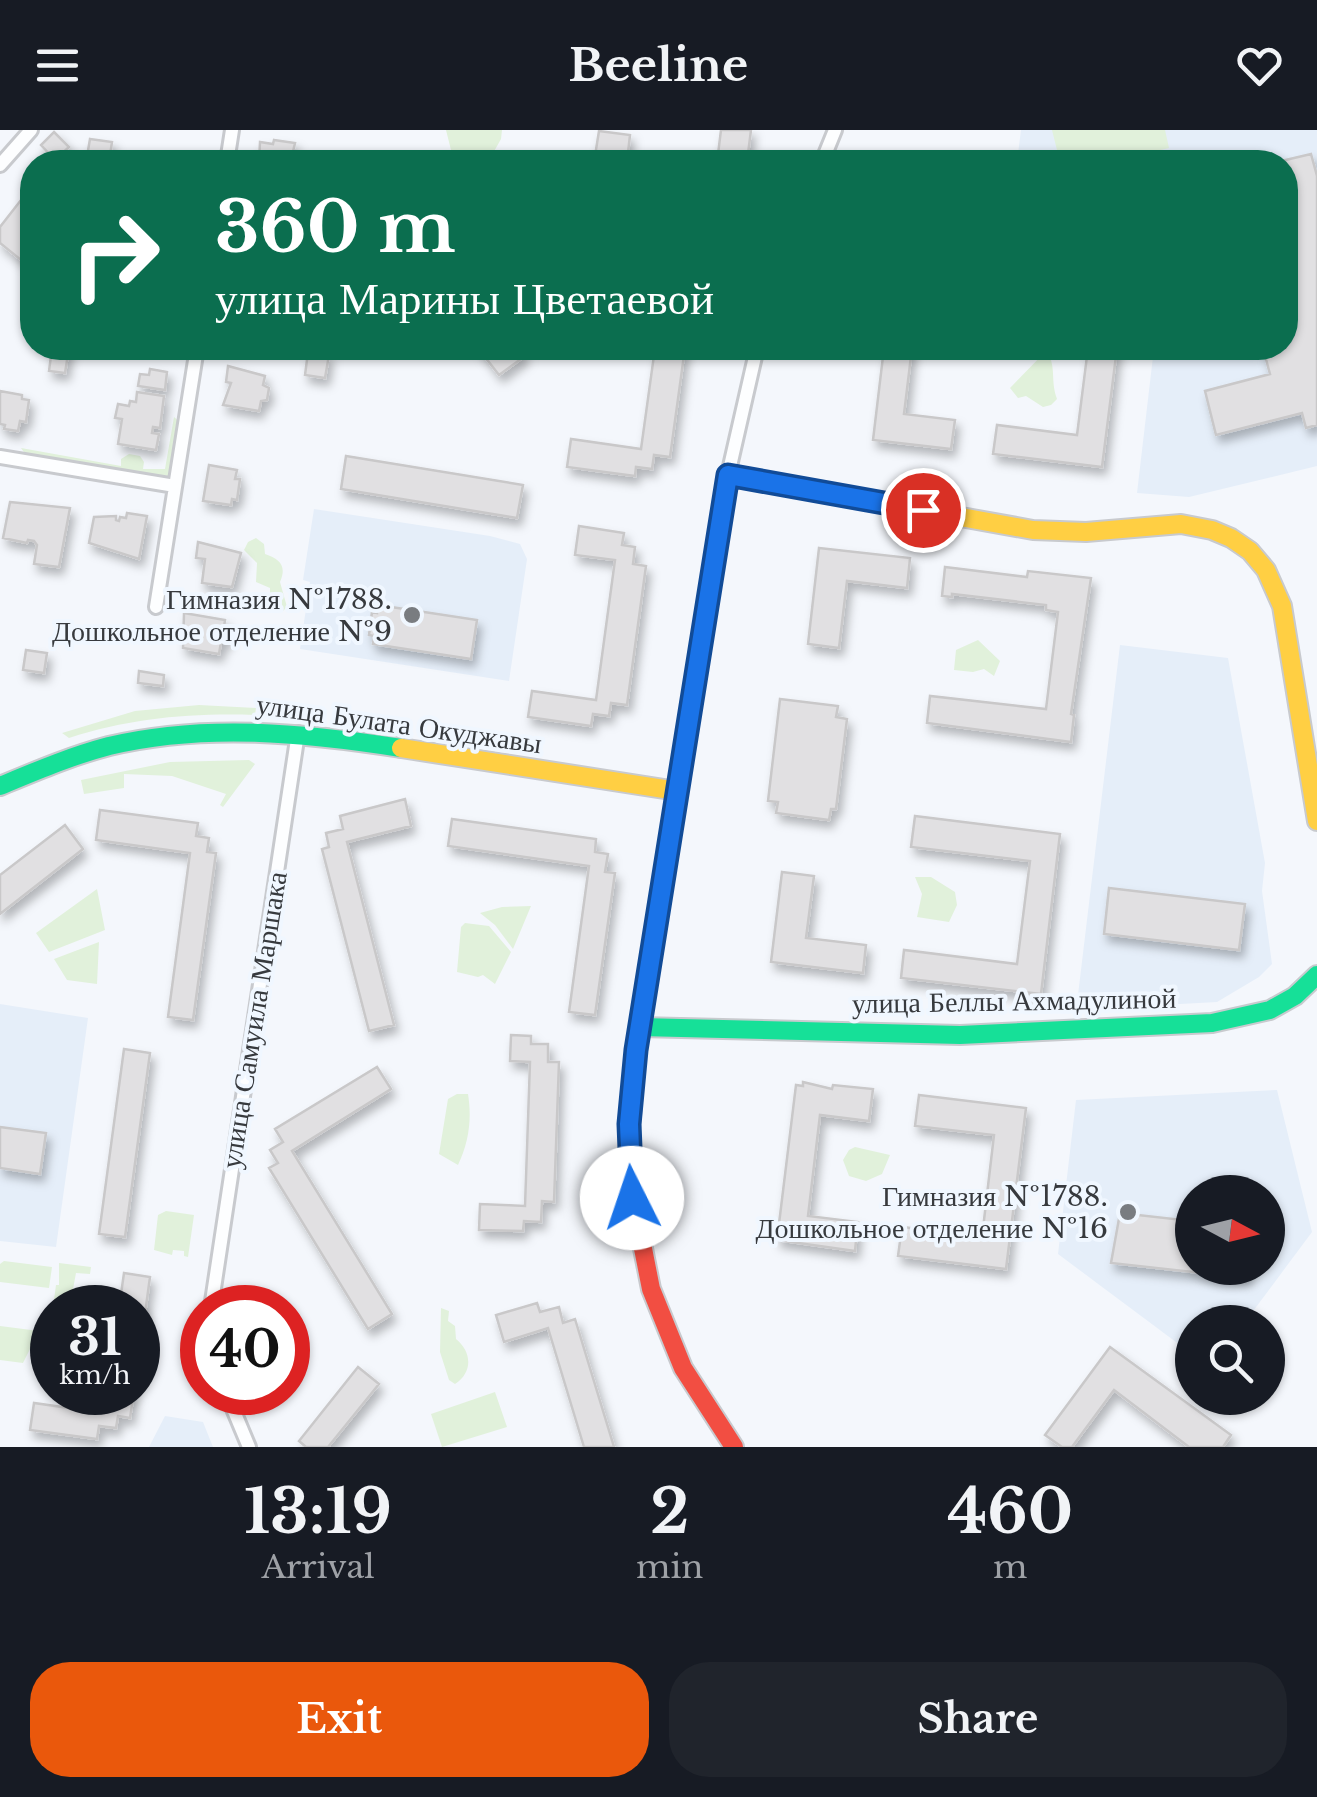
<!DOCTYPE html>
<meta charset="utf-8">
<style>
body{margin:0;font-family:"Libre Baskerville",serif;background:#20242c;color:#f1f3f6;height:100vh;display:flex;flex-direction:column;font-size:38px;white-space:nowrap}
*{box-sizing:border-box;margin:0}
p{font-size:32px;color:#9ea1a6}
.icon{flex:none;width:55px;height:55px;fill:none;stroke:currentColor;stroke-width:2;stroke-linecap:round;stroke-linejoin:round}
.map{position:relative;height:1317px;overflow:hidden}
.sheet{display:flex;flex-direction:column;background:#171b24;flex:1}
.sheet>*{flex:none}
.guide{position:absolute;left:20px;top:20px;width:1278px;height:210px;border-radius:40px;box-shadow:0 2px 8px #0004;background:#0b6e4f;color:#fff;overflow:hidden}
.needle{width:65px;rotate:97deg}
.controls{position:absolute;left:1175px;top:1045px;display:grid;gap:20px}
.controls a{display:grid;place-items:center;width:110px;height:110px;border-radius:50%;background:#171b24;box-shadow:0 2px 8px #0004;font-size:50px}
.speed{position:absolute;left:30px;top:1155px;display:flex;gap:20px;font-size:50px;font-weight:700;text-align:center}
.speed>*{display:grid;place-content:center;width:130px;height:130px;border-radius:50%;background:#171b24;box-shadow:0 2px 8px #0004;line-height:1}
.speed small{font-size:25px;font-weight:400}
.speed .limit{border:15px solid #d22;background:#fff;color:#111}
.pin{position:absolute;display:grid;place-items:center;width:85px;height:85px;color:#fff;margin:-42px;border:5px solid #fff;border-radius:50%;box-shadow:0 2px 10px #0007}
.me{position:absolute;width:110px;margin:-55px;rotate:356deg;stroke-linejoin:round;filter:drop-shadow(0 0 8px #0008)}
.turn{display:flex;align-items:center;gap:35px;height:210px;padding:0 30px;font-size:45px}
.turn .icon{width:130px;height:130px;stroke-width:2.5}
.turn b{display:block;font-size:70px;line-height:85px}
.eta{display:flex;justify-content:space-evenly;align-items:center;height:170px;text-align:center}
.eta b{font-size:60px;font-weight:700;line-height:70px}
.action{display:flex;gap:20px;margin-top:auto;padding:20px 30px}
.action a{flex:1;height:115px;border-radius:40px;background:#ea580c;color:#fff;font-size:40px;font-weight:700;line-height:115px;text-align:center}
.action a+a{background:#20242c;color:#f1f3f6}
header{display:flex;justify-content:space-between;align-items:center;height:130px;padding:0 30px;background:#171b24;font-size:45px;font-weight:700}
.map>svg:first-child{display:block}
</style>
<header><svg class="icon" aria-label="menu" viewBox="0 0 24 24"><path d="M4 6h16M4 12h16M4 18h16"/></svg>Beeline<svg class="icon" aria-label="heart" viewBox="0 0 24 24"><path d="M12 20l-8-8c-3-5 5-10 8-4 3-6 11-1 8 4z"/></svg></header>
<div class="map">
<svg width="1317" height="1317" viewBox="0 0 1317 1317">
<defs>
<filter id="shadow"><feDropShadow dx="4" dy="7" stdDeviation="5" flood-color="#0004"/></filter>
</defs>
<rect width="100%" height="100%" fill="#f4f7fc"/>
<path fill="#e5eef9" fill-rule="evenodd" d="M1021,0H1317V336L1189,367L1137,363L1154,218H1285V32H1017Z
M314,379L490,406L520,414L527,429L509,551L300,519L310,452L303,450Z
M1120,515L1228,528L1265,733L1262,761L1272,834L1259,847L1217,872L1162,875L1078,865Z
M0,874L88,888L56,1117L0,1111Z
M1277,960L1312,1102L1245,1192H1192V1224L1058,1124L1076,970ZM1192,1062H1268V1138H1192Z
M165,1286L203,1292L213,1317H149Z"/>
<path fill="#e1f1db" d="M446,0H502L501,9L492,25L470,31L451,20Z
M1052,0H1165L1169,18L1109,32H1060Z
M1047,220C1057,240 1050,249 1057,269L1051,275L1043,277L1026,266L1018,268L1010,258Z
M174,287L180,292L169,347L26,325L21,318L121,336V329L129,324L140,326L144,332L143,339H165Z
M256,408L264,414L265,424C280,429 287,436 280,452L287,477L283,481L270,477V458L256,452L257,433L244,420L248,412Z
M978,510L1000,531L994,546L984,539L973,542L954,540L956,520Z
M199,575L256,578L255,585C190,583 131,588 69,608L62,603L135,581Z
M249,630L255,634L223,677L220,675L226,664L172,646L124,644V658L84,664L81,650L170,632Z
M915,747H931L955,762L957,775L949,792L917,787L922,764Z
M97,759L105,800L49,822L36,803Z
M531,776L513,819L495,795L480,783L502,777Z
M465,793L489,796L511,822L495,854L483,845L478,847L457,842L461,797Z
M99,812L97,854L67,850L54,829Z
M457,964H468C472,989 469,1012 458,1035L439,1024L448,969Z
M855,1017L890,1025L882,1044L866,1051L849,1046L843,1030L849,1020Z
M166,1081L194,1085L188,1127L184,1126V1121L173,1120L172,1125L154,1120L158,1085Z
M4,1131L52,1137L49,1158L0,1152V1134Z
M59,1133L91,1137L90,1144L76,1143L73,1159L87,1161V1169L75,1168L74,1177H53L56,1155H59Z
M441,1178L449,1181L448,1191L455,1196L456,1209C472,1222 473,1242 455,1254L449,1250L440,1222Z
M0,1196L39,1201L23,1233L0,1230Z
M495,1262L507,1297L442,1317L431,1284Z"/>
<path fill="#e1e0e2" stroke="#c9c8c9" stroke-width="2.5" filter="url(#shadow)" d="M721,0H751L747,32H717Z
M599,1L630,5L627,32H594Z
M54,2L69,17L55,30L41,15Z
M90,9L112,12L109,32H86Z
M274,10L295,13L292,26L298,32H255H259L260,12L273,14Z
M1311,24L1317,46V295L1306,298L1302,283L1216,305L1205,261L1270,244L1263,218H1285V32H1277Z
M21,70L32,80V124L30,127L26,123L21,130L0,113V97Z
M52,218H69L65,243L49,241Z
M478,218H519L525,226L499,245Z
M655,218H685L670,327L654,325L652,339L636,337L635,346L567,337L571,309L641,319Z
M884,218H912L904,284L955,290L951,319L873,310Z
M1088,218H1117L1102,337L993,324L997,295L1077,305Z
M308,222L329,225L325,248L305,245Z
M228,236L265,246L263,255L269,258L267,270L261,271L259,281L223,275L231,253L226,252Z
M150,239L167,242L165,260L138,256L140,244L149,245Z
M0,261L22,265V269L29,270L26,292L20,291L18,301L4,299L5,295L0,294Z
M137,262L164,266L160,298L153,297L152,303L159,304L156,320L118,314L122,289L115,288L118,274L129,276L130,271L136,272Z
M346,326L523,355L517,388L341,359Z
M209,335L237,340L235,349H240L237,370L232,369L231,375L203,371Z
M10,372L70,378L59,437L34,434L37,415L34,411L28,410L27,413L3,408Z
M127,383L147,386L139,429L89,413L94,387L116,386V390L119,391L120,387L126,388Z
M579,396L624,403L622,415L635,417L633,434L646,436L627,575L611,573L609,586L593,584L591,596L528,587L532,561L596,570L615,430L575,425Z
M198,412L241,423L232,457L202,453L205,429L196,428Z
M819,418L910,428L907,458L847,451L839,518L808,514Z
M945,437L1027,447L1028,441L1091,448L1071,584L1074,585L1071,612L927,593L930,566L1046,579L1058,482L1046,480V475L952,464V467L942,466Z
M378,475L477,490L471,529L373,514L374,506L369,505L372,482L377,483Z
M184,483L225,490L224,497L229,498L226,512H221L219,524L183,518Z
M26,520L47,523L44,543L23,540Z
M139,541L164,545L163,556L138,553Z
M780,569L838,576L836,587L847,589L836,679H831L829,690L776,683L778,672L768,671Z
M405,669L411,696L347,712L394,895L369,901L322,719L329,717L326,703L343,699L340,686Z
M100,680L198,693L196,706L209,708L207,722L216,723L193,890L168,887L190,723L96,710Z
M915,686L1060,704L1041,864L901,848L904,820L1017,834L1030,731L911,717Z
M452,689L596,709L595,722L608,724L605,742L615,743L595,885L569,882L589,736L448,716Z
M65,695L83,719L0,784V745Z
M782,742L814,746L806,808L866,815L863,843L771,832Z
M1109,758L1245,774L1239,820L1104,804Z
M511,905L531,906V914H548V932H559L554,1072L542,1071L541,1092L524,1091L523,1101L479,1100L480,1074L525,1076L530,932L510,931Z
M124,919L150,923L125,1107L99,1104Z
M377,937L391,959L292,1021L392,1184L368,1199L269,1038L278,1033L270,1020L283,1012L275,999Z
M803,952L832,959L833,955L873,959L869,991L820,985L808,1086L858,1092L855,1121L777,1110L796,955L803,956Z
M919,965L1026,978L1006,1139L898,1126L902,1097L982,1107L994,1005L915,996Z
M0,997L46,1003L40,1044L0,1038Z
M1120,1083L1192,1091V1138H1248L1247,1148L1111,1133Z
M124,1143L150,1147L138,1235V1178H119Z
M537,1173L540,1182L559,1177L563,1193L575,1189L614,1317H584L548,1198L504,1212L496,1185Z
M1110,1217L1231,1305L1223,1317H1189L1114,1260L1072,1317H1062L1045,1305Z
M358,1237L379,1254L328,1317H306L299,1311Z
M107,1262H134L130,1288L118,1286L116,1298L99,1296L97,1309L30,1300L34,1273L104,1283Z"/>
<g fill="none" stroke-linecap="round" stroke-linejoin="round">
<g stroke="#c8cace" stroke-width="18">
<path id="street" d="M227,32L232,0
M822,32L835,0
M0,35L31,0
M0,327L175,356
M156,477L197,218
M677,661L728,345L757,218
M211,1178L298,603
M226,1262L249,1317"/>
</g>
<g stroke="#c8cace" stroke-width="22">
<path id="fast" d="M0,656C36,641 71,626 109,616C205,593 305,603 401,618
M640,897L960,905L1212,893L1270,880L1295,866L1317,845"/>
</g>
<g stroke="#c8cace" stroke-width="22">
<path id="slow" d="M728,345L1033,400L1086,402L1181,394L1212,400L1231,408L1250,421L1266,440L1282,476L1317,691
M401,618L677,661L636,918L630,999L634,1073"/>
</g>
<g stroke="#c8cace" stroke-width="22">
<path id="jam" d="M634,1073L651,1159L683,1238L734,1317"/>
</g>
<use href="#street" stroke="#fdfeff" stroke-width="12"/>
<use href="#fast" stroke="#16e098" stroke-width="18"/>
<use href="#slow" stroke="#ffcf43" stroke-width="18"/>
<use href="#jam" stroke="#f24e42" stroke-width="18"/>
</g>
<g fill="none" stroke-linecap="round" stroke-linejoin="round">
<g stroke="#114b97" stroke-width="25">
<path id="route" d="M632,1068L629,994L636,920L728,345L923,380"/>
</g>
<use href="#route" stroke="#1a73e8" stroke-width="18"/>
</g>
<g fill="#797c80" stroke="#f0f7ff" stroke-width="4">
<circle cx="412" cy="485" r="10"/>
<circle cx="1128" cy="1082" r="10"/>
</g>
<g text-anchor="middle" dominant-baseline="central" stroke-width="8" stroke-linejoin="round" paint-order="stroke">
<g font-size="28" fill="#373a3e" stroke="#f0f7ff" text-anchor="end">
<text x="392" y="469">Гимназия №1788.<tspan x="392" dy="32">Дошкольное отделение №9</tspan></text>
<text x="1108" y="1066">Гимназия №1788.<tspan x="1108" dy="32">Дошкольное отделение №16</tspan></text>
</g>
<g font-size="28" fill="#373a3e" stroke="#f0f7ff">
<text transform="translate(399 594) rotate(8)">улица Булата Окуджавы</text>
<text transform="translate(1014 871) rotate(-1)">улица Беллы Ахмадулиной</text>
<text transform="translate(254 890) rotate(-81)">улица Самуила Маршака</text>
</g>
</g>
</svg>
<div class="controls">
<a><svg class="needle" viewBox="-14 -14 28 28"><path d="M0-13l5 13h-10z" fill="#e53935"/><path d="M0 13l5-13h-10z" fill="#9ea1a6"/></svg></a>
<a><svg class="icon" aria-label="search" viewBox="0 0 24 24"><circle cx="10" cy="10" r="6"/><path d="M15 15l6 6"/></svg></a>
</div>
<div class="speed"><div>31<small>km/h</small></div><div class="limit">40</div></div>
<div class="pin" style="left:923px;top:380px;background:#d93025"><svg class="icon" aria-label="arrive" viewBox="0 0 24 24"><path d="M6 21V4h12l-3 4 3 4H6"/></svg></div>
<svg class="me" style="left:632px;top:1068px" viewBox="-20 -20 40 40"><circle r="19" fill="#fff"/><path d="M0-13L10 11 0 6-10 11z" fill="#1a73e8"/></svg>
<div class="guide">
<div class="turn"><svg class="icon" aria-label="right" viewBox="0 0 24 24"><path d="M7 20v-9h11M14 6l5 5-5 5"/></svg><div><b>360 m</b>улица Марины Цветаевой</div></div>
</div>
</div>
<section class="sheet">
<div class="eta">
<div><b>13:19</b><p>Arrival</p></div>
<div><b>2</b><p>min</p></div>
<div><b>460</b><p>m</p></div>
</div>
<div class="action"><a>Exit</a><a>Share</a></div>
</section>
